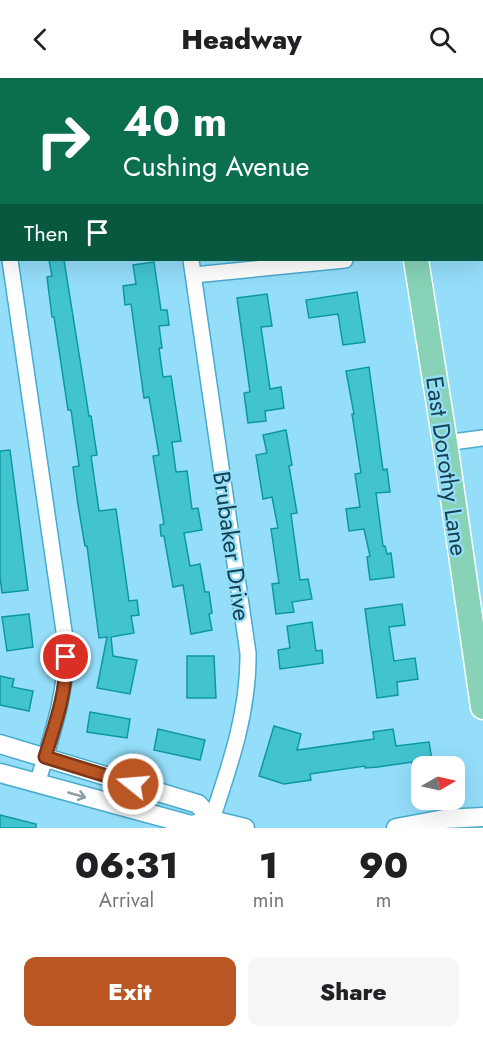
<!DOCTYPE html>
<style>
body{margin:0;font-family:Jost,sans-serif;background:#f6f6f6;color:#202124;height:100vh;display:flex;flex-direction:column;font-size:22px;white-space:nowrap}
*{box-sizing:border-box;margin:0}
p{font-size:20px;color:#757577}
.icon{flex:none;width:33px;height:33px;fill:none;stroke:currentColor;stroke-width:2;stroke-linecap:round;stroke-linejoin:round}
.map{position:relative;height:750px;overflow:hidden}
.panel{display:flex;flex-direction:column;background:#fff;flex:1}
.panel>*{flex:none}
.guide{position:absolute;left:0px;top:0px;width:483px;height:183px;box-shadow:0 6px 24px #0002;background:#0b6e4f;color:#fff;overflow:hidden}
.needle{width:39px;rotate:81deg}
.tools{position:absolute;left:411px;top:678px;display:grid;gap:12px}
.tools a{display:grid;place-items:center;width:54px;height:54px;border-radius:12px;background:#fff;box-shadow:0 6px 24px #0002;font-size:30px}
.pin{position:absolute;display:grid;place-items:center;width:51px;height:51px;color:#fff;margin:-26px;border:3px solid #fff;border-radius:50%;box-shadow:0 2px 6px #0007}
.me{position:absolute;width:66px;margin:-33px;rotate:287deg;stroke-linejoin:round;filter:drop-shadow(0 0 4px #0008)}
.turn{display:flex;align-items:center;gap:21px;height:126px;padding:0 24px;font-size:27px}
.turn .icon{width:78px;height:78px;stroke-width:2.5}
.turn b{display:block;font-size:42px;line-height:51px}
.then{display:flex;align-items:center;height:57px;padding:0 24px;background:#0003;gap:12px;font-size:22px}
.eta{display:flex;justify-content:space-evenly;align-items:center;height:102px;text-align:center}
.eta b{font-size:36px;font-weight:800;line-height:42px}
.cta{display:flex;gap:12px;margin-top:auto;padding:12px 24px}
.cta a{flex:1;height:69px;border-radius:12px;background:#ba5524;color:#fff;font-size:24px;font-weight:800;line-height:69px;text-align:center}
.cta a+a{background:#f6f6f6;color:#202124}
header{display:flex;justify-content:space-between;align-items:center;height:78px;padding:0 24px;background:#fff;font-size:27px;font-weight:800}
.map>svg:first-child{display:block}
</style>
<header><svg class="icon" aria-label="back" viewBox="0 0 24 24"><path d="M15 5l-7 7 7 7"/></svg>Headway<svg class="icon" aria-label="search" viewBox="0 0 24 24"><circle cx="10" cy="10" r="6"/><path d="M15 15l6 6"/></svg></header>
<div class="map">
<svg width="483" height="750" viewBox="0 0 483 750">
<rect width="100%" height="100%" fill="#94defa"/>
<path fill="#41c4d0" stroke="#0e97a2" stroke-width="1.5" d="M49,182H64L89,338H91L97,377L91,378L99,433L116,431L129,523L137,522L139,537L131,538L134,555L111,559L113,578L137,582L130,616L97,610L107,559L99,560L87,468H85L78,427L73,389L79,388L71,332H68L54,239H52L47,199L52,198Z
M154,184L161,232H167L169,247L159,248L162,270H159L163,299L171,298L181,363L172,364L176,394L187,393L192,431L198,430L202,452L184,455L190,488L200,486L205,514H209L212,535L209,536L212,552L191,556L183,507L173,509L164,458H161L160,447L164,446L153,378L159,377L149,319L144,320L131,226L125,227L123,208L136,206L133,187Z
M357,214L365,264L343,267L338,236L309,240L306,222Z
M267,216L272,248L261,249L270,311L281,309L284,330L265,333L266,343L248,345L244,315L250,314L237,220Z
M369,289L383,392L387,391L390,414L376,415L383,468H385L387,476L391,475L394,499L370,502L367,479L370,478L364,451L349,453L346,431L360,429L355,396L361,395L352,336H354L346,293Z
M286,352L292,387L289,388L297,435L291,436L300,502L308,501L312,521L292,524L294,534L276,536L272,506L279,505L271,451L278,450L272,419L263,421L256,377L267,375L263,357Z
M10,372L28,512L2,515L0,499V373Z
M402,526L405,547L389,549L394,583L415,580L418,601L397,604L398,617L377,620L365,531Z
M29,536L33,569L7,573L2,539Z
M312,544L316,573L322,572L323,585L280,591L278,572L290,570L287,548Z
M187,578H214L216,620H187Z
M0,598L14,601L12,609L33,613L29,633L0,627Z
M90,634L130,641L127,660L87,654Z
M274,648L301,656L297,672L374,661L373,654L393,651L396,668L429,664L433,688H412V684L378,689L365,690V688L310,696L311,702L284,706L259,698Z
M158,651L205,662L200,682L154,672Z
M0,737L36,746V750H0Z"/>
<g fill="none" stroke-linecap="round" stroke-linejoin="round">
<g stroke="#49abcd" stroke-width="18">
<path id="minor" d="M130,0L131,2
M0,141L2,146
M482,168H483
M10,182L66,567C67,615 51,660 37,706
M191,182L248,575C249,636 228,693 209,750
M194,197L345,182
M445,365L483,360"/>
</g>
<g stroke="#49abcd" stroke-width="21">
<path id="tertiary" d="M0,666L198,726L212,742
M0,695L191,747L212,742L245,750
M396,750L444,741L483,739"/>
</g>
<g stroke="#fff" stroke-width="27">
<path id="primary" d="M390,0V2
M416,182L445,365L483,629"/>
</g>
<use href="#minor" stroke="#fff" stroke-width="15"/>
<use href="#tertiary" stroke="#fff" stroke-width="18"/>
<use href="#primary" stroke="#88d3b7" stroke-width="24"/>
</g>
<defs><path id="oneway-shaft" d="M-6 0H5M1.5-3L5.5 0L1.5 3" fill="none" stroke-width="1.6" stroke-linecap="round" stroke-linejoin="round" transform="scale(1.5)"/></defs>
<use stroke="#8a9fa6" href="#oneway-shaft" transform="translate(77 717) rotate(16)"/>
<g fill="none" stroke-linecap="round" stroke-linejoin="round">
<g stroke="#793717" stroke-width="15">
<path id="route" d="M66,579C67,613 55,647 45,679L133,706"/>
</g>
<use href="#route" stroke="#ba5524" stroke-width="10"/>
</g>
<g text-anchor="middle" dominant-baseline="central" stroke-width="4.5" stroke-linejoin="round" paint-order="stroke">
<g font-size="24" fill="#153f4d" stroke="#94defa">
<text transform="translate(447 388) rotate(82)">East Dorothy Lane</text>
<text transform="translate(232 468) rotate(82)">Brubaker Drive</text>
</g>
</g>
</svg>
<div class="tools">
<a><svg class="needle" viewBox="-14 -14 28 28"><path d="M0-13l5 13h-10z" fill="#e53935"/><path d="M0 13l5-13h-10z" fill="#757577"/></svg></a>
</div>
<div class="pin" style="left:66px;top:579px;background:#d93025"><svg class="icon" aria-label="arrive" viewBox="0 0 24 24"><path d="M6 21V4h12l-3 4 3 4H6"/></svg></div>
<svg class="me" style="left:133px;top:706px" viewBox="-20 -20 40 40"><circle r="17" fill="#ba5524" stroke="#fff" stroke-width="3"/><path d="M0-11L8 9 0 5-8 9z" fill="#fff"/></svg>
<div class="guide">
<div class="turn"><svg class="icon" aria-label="right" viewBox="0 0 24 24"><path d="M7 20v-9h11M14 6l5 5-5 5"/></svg><div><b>40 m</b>Cushing Avenue</div></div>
<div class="then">Then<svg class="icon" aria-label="arrive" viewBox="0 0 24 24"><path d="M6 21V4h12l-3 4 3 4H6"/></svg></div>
</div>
</div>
<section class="panel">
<div class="eta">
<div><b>06:31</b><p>Arrival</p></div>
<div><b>1</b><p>min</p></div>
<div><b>90</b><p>m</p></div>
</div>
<div class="cta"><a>Exit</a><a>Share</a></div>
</section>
